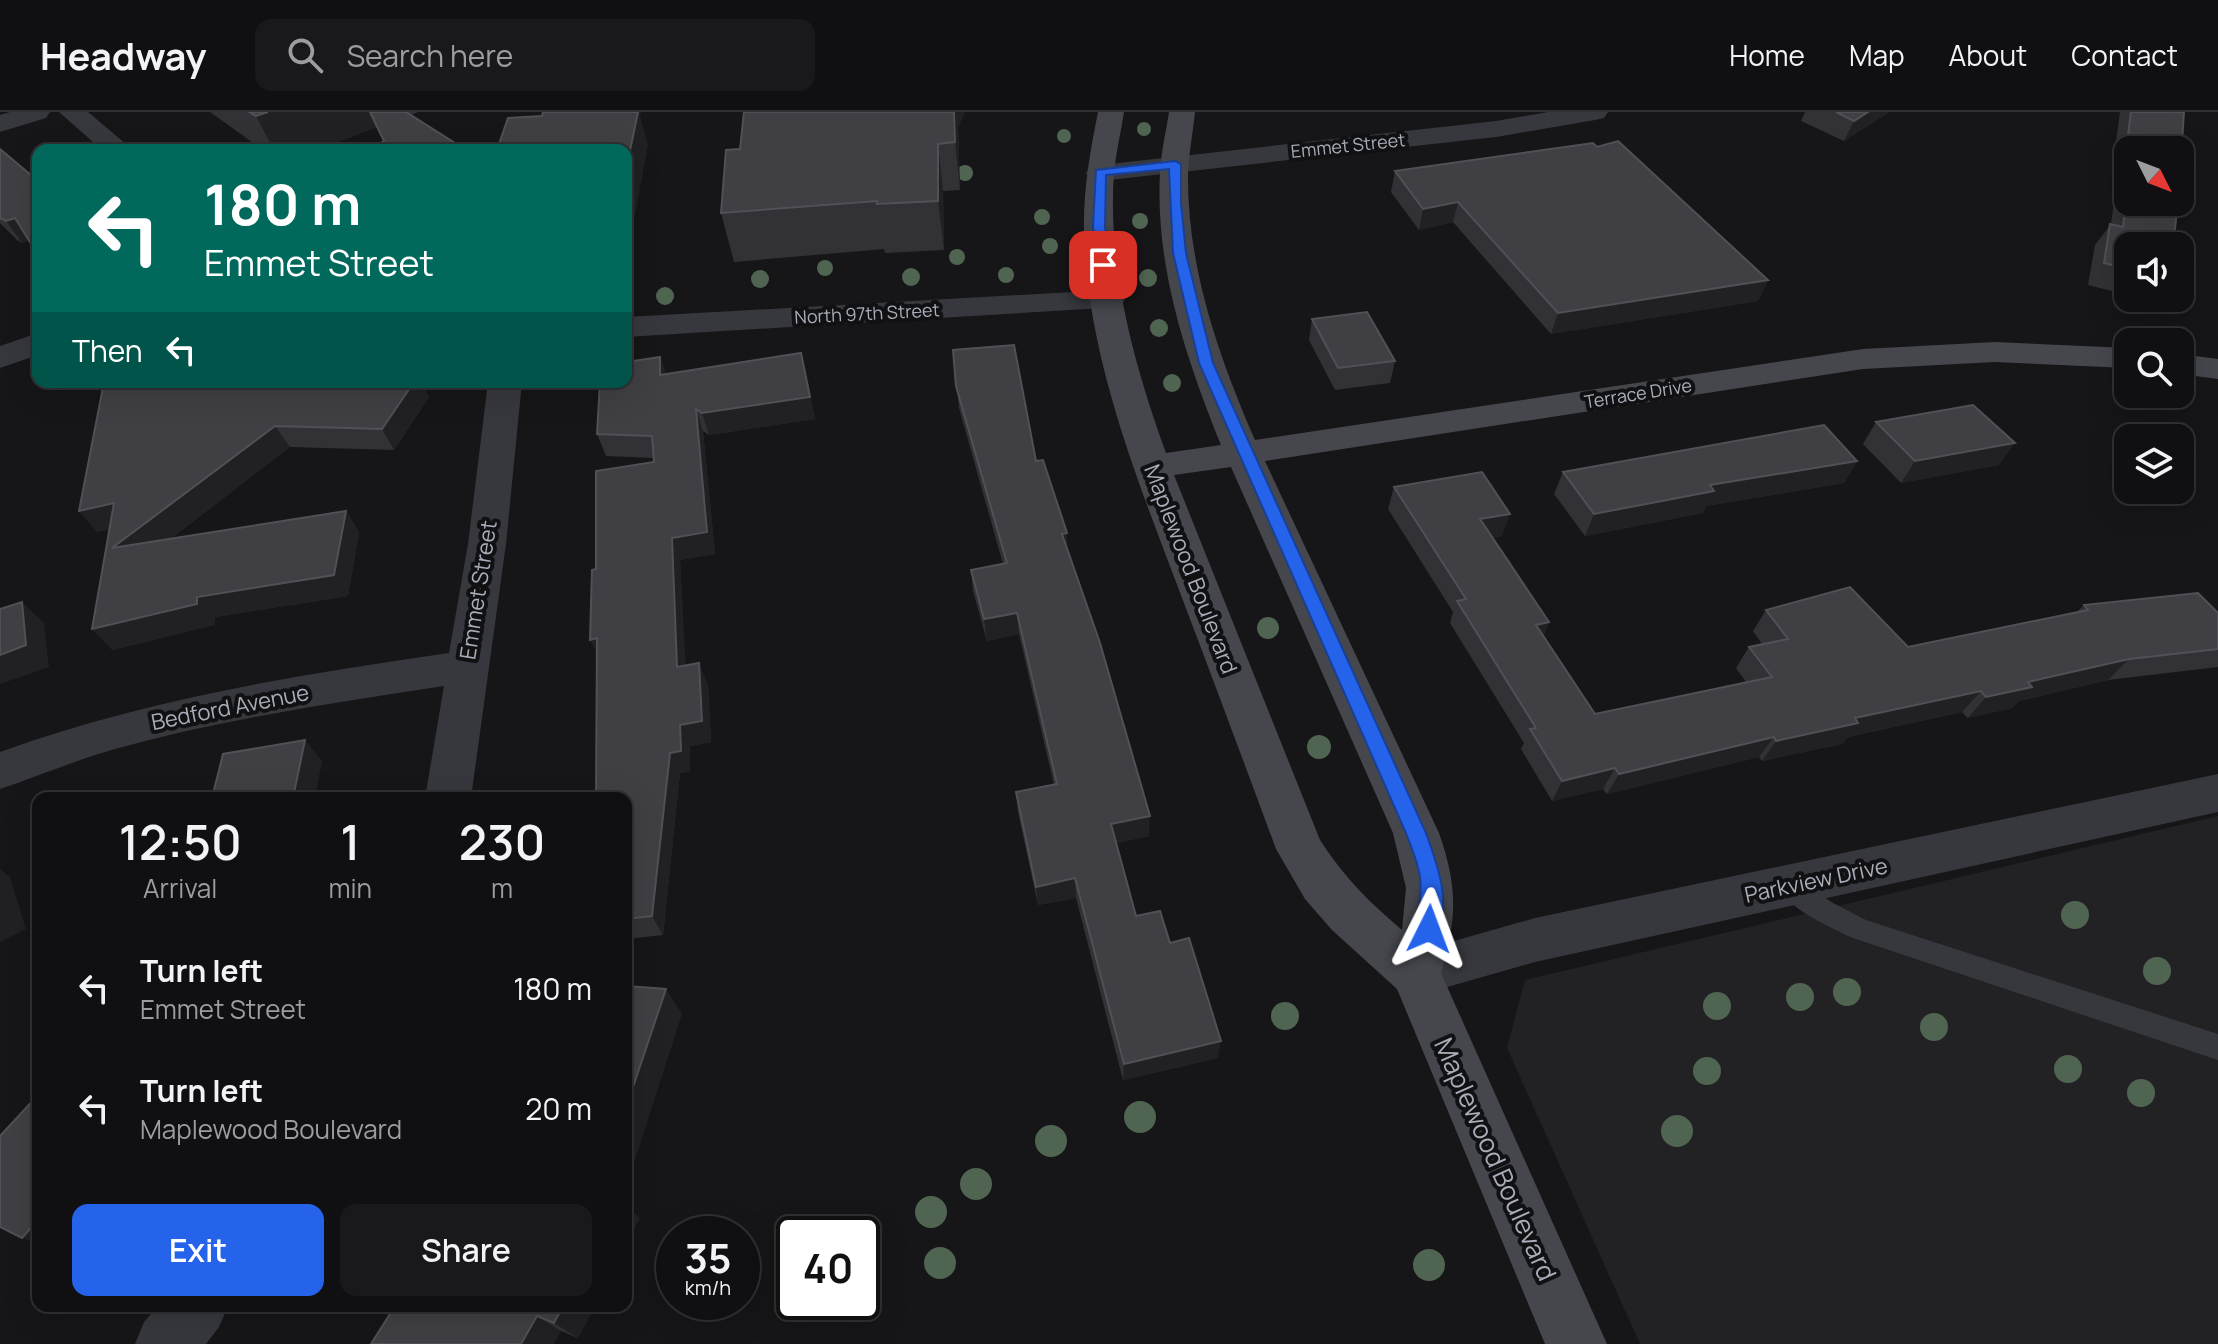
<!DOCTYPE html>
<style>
body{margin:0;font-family:Manrope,sans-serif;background:#19191b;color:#f1f3f6;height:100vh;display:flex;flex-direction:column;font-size:30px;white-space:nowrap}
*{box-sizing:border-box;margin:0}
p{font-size:26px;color:#9c9d9f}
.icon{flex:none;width:44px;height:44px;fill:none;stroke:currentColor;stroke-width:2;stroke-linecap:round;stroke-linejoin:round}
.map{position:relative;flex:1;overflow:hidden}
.drawer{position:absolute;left:32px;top:680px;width:600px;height:520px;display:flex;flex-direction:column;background:#101012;border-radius:16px;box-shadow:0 8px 32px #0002,0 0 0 2px #303032}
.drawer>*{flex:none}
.guide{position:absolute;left:32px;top:32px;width:600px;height:244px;border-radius:16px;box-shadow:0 8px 32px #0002,0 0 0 2px #303032;background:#00695c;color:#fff;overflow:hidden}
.needle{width:52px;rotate:132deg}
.buttons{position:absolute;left:2114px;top:24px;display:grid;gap:16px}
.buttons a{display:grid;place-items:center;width:80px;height:80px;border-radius:16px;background:#101012;box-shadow:0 8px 32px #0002,0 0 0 2px #303032;font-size:40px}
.speed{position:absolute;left:656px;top:1104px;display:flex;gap:16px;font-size:40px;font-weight:700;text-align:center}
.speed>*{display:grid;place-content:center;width:104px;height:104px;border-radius:50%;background:#101012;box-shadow:0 8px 32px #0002,0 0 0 2px #303032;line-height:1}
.speed small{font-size:20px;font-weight:400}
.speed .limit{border:4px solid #111;border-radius:12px;background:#fff;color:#111}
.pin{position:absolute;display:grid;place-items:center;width:68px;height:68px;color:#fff;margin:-34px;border-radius:16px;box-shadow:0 4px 12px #0006}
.me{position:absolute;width:88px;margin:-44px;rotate:3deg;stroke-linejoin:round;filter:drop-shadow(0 0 6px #0008)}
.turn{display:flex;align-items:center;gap:28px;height:168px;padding:0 40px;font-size:36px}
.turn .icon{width:104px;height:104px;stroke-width:2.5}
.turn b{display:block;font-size:56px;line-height:68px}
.then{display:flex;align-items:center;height:76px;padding:0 40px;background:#0003;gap:16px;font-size:30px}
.eta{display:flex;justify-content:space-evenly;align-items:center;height:136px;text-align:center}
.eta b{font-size:48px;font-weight:600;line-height:56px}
.action{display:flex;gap:16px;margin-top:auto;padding:16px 40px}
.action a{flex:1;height:92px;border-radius:16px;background:#2563eb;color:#fff;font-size:32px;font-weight:600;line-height:92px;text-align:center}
.action a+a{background:#19191b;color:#f1f3f6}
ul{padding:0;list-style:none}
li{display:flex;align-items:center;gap:24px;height:120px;padding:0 40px}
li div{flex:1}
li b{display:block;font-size:30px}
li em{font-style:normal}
header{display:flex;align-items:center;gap:48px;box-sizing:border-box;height:112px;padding:0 40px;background:#101012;border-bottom:2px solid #303032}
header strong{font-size:38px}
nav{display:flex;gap:44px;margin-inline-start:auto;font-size:28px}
.search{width:560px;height:72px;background:#19191b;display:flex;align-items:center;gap:20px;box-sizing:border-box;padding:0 28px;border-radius:16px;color:#9c9d9f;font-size:30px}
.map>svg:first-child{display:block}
</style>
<header>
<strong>Headway</strong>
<div class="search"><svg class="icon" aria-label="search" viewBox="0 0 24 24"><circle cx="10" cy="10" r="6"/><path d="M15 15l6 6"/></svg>Search here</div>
<nav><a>Home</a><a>Map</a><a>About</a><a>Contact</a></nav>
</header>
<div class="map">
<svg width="2218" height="1232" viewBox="0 0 2218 1232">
<rect width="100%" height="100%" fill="#161618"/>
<path fill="#222225" d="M2218,704V1232H1640L1507,936L1525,868Z"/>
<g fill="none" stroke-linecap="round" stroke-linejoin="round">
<path fill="#37383d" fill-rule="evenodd" d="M1789,762L1833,791L1866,808L2218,922V948L1850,825C1827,813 1789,798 1777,773L1780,766Z"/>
<path fill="#37383d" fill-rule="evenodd" d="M10,0H50L46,6L0,20V3Z
M59,0H88L133,38H102Z
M1548,0H1608L1604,6L1595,8L1496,25L1100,69L1090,67L1086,61L1090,55L1100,53L1496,9Z
M1109,178L1120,181L1125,188L1120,195L626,225V205Z
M38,221V243L0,256V234Z
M488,270H522L506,432L471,686H425L444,574C333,591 223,607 115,637C76,648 39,664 0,677V640C146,587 296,563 449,541L468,432Z
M2218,662V700L1535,850L1416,884L1398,877L1391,861L1398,845L1535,806Z
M158,1194H228L219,1215L206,1232H135L144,1210Z"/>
<path fill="#45474d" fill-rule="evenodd" d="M1098,0H1124C1121,20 1116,40 1114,60C1107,156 1134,252 1166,341L1221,333C1186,246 1155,155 1160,61C1161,40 1166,20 1169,0H1195C1193,20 1189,41 1188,61C1187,154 1218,243 1255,328L1863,237L1995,230L2128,236V256L1995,250L1863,257L1265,349L1439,721C1458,775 1457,807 1441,861L1607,1232H1545L1397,877L1332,818L1305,787L1276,737C1243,648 1210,559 1176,470C1134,359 1087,241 1084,120C1083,79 1090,40 1098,0ZM1231,355L1393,721L1406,776L1402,818C1370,791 1343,764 1320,728L1174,363Z
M2180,242L2218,247V267L2180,262Z"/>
</g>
<g fill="#506452">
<circle cx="1144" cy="17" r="7"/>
<circle cx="1064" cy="24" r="7"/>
<circle cx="965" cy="61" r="8"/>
<circle cx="1042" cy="105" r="8"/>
<circle cx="1140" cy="109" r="8"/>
<circle cx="1050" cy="134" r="8"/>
<circle cx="957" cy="145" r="8"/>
<circle cx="825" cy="156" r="8"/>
<circle cx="1006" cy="163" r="8"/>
<circle cx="911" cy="165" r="9"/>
<circle cx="1148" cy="166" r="9"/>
<circle cx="760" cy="167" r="9"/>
<circle cx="665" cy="184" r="9"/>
<circle cx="1159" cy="216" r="9"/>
<circle cx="1172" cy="271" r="9"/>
<circle cx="1268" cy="516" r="11"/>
<circle cx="1319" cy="635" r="12"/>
<circle cx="2075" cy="803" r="14"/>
<circle cx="2157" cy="859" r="14"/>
<circle cx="1847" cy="880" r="14"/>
<circle cx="1800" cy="885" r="14"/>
<circle cx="1717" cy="894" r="14"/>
<circle cx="1285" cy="904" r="14"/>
<circle cx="1934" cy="915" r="14"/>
<circle cx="2068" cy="957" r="14"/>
<circle cx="1707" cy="959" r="14"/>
<circle cx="2141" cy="981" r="14"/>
<circle cx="1140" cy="1005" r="16"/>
<circle cx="1677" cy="1019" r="16"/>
<circle cx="1051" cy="1029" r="16"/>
<circle cx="976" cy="1072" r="16"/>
<circle cx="931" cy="1100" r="16"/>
<circle cx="940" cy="1151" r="16"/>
<circle cx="1429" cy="1153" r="16"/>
</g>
<path fill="#323236" d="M210,0H418L411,3L384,29L377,15L317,38H263Z
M744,0H965L958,15L960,78L943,79L944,138L885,141L884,137L734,150L721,101L740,37Z
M1805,0H1889L1844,29L1801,9Z
M2120,0H2184L2180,38H2128V183L2088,173L2095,133L2111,112L2119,53L2113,52Z
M0,37L29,128L22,131L17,128L0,111Z
M1395,59L1768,168L1758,189L1551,222L1453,110L1419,118L1391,80Z
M2139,186H2154L2152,189Z
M1312,207L1395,249L1390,271L1335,278L1309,228Z
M953,238L1036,349L1068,441L1149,724L1116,731L1136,804L1170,831L1218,946L1123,968L1076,786L1038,793L1018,700L1016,680L1054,673L1019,522L987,529L973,479L971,458L1003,452L959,296Z
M801,241L815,307L709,323L703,319L715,442L680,448L685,554L708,573L711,630L690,634V659L680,661L663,823L626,827V686L597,542L596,457L654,350L653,346L606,344L597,322L660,245L666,262Z
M104,270H422L429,285L394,338L290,335L170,427L346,399L359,420L348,484L215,505L214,513L112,538L110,417L97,420Z
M1876,310L1999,353L1901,371L1863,332Z
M1857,349L1844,371L1706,394L1703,401L1585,424L1554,382L1563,360Z
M1394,375L1502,424L1492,426L1549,510L1543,525L1595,602L1746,570L1736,556L1749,535L1762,532L1753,519L1766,498L1908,535L2077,500L2084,493L2218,501V555L2108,568L2019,589L2012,596L1968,606L1962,600L1848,625L1842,632L1762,649L1759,645L1607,682L1603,677L1552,689L1521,637L1524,631L1450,511L1453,500L1388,397Z
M395,1194H595L578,1226L561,1219Z"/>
<path fill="#212124" d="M268,0H370L377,15L317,38H274L256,4Z
M623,0H641L640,4L648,33L626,152V58Z
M954,0H965L958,15L960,78L955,30Z
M1868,0H1889L1844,29L1854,9Z
M938,32L943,79L944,138L938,89Z
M1458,90L1453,110L1419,118L1423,97Z
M15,106L31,127L22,131L6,109Z
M1768,168L1758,189L1551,222L1558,201Z
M801,241L815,307L709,323L702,301Z
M660,245L668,267L660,263Z
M414,270H422L429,285L394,338L382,317Z
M696,297L703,319L715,442L680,448L687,576L677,555L672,426Z
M275,314L290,335L130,457L112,436Z
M2015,331L1999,353L1901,371L1915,349Z
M1857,349L1844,371L1706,394L1703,401L1585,424L1594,402L1710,373Z
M114,391L132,412L97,420L79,399Z
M346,399L359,420L348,484L215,505L214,513L112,538L92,517L197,485Z
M1510,402L1502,424L1473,429L1480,407Z
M1067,421L1068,443L1062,422Z
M22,490L44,511L49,555L0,572V543Z
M1017,501L1019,522L987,529L984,507Z
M1549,510L1540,532L1536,513Z
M597,526L601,549L590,528Z
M2129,547L2108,568L2019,589L2012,596L1968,606L1986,585L2028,570Z
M699,551L708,573L711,630L690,634V659L680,661L663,823L652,804L670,641Z
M1981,579L1962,600L1848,625L1842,632L1762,649L1776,629L1855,606Z
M1774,625L1759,645L1607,682L1619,662Z
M305,628L322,649L315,686H293Z
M1615,656L1603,677L1552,689L1562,669Z
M1150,704L1149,724L1111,732V712Z
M0,757L10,765L26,817L0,830Z
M1075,766L1076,786L1038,793L1036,775Z
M666,877L682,902L626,1076V996Z
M1221,929L1218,946L1123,968L1124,952Z
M626,1093L640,1106L626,1133Z
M38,1108V1132L22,1126Z
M563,1194H595L578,1226L554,1211Z
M537,1204L561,1219L554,1232H521Z"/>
<path fill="#3f3f44" stroke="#4f5156" stroke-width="2" d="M249,0H268L256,4Z
M370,0H406L466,38H369L384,29Z
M543,0H638L626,58V38H497L508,6L542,4Z
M744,0H954L955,30L938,32V89L877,92V89L721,101L726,38L740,37Z
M1836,0H1868L1854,9Z
M2131,0H2184L2180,61V38H2132L2133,32L2127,31Z
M1618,29L1768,168L1558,201L1458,90L1423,97L1395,59L1593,31L1597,35Z
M0,37L38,69V143L15,106L6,109L0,106Z
M2128,71V90H2178L2173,134H2128V157L2104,151L2110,112L2123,115Z
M1367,200L1395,249L1338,256L1312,207Z
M1014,233L1036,349L1043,348L1067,421L1062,422L1100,531L1150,704L1111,712L1136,804L1160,799L1170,831L1189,826L1221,929L1124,952L1075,766L1036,775L1016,680L1057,672L1017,501L984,507L971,458L1007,451L956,274L953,238Z
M801,241L810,285L702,301L696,297L707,420L672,426L677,555L699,551L702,609L680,613L681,639L670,641L652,804L626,807V686H596L597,526L590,528L592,458L596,457V359L654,350L652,324L597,322L600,270H626V250L660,245V263Z
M104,270H414L382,317L275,314L112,436L346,399L334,463L197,485V492L92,517L114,391L79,399Z
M1973,293L2015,331L1915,349L1876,310Z
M1824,313L1857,349L1710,373L1714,379L1594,402L1563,360Z
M1482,360L1510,402L1480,407L1549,510L1536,513L1595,602L1772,565L1749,535L1788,527L1766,498L1850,475L1908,535L2088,498L2084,493L2198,481L2218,501V537L2129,547L2028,570L2032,575L1986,585L1981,579L1855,606L1858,611L1776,629L1774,625L1619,662L1615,656L1562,669L1530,617L1536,616L1457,489L1466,487L1394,375Z
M22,490L26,533L0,543V497Z
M305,628L293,686H212L223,642Z
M626,874L666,877L626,996Z
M38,983V1108L22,1126L0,1115V1024Z
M395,1194H563L554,1211L537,1204L521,1232H371Z"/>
<path fill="#2563eb" stroke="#184099" stroke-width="2" d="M1175,49L1181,52V91L1186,141L1213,251L1426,721C1437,752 1452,791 1437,823L1429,826L1422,823C1415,808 1423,783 1420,765C1418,750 1411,735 1406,721L1199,251L1173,141L1169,57L1106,63L1105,114L1109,153L1103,156L1097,153L1093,114L1096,58Z"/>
<g text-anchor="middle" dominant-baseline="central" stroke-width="8" stroke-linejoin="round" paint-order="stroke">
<g font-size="18" fill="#a8adb8" stroke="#111113">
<text transform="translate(1348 33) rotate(-6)">Emmet Street</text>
<text transform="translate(867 201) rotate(-3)">North 97th Street</text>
<text transform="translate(1638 281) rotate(-9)">Terrace Drive</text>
</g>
<g font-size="22" fill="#a8adb8" stroke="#111113">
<text transform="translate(1191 457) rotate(69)">Maplewood Boulevard</text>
<text transform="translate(478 478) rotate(-81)">Emmet Street</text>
<text transform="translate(230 595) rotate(-11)">Bedford Avenue</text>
<text transform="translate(1816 768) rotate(-12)">Parkview Drive</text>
</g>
<g font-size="26" fill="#a8adb8" stroke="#111113">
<text transform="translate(1496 1047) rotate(66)">Maplewood Boulevard</text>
</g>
</g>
</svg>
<div class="buttons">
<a><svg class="needle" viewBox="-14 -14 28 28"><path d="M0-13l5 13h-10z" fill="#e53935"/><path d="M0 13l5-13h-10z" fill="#9c9d9f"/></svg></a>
<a><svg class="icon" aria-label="sound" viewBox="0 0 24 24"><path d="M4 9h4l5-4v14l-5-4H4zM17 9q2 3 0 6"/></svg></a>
<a><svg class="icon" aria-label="search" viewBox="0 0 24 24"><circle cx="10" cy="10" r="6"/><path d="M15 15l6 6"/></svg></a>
<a><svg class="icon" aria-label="layers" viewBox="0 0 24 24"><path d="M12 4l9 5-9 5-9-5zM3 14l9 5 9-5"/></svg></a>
</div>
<div class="speed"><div>35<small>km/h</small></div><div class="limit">40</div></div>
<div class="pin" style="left:1103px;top:153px;background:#d93025"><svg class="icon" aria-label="arrive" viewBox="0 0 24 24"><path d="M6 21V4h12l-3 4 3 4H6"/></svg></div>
<svg class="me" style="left:1429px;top:817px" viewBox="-20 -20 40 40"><path d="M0-17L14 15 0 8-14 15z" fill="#2563eb" stroke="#fff" stroke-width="4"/></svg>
<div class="guide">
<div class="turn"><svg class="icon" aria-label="left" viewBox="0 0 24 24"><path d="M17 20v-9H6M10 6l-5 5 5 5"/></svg><div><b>180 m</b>Emmet Street</div></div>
<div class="then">Then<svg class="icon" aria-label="left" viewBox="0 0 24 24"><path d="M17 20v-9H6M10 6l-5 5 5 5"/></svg></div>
</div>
<section class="drawer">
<div class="eta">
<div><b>12:50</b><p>Arrival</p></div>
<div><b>1</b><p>min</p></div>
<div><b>230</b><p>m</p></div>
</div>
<ul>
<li><svg class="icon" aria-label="left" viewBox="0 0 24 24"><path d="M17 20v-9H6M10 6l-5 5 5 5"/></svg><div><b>Turn left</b><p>Emmet Street</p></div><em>180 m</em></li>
<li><svg class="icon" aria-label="left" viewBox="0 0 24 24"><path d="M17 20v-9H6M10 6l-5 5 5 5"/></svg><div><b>Turn left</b><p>Maplewood Boulevard</p></div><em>20 m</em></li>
</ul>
<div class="action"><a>Exit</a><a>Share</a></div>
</section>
</div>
